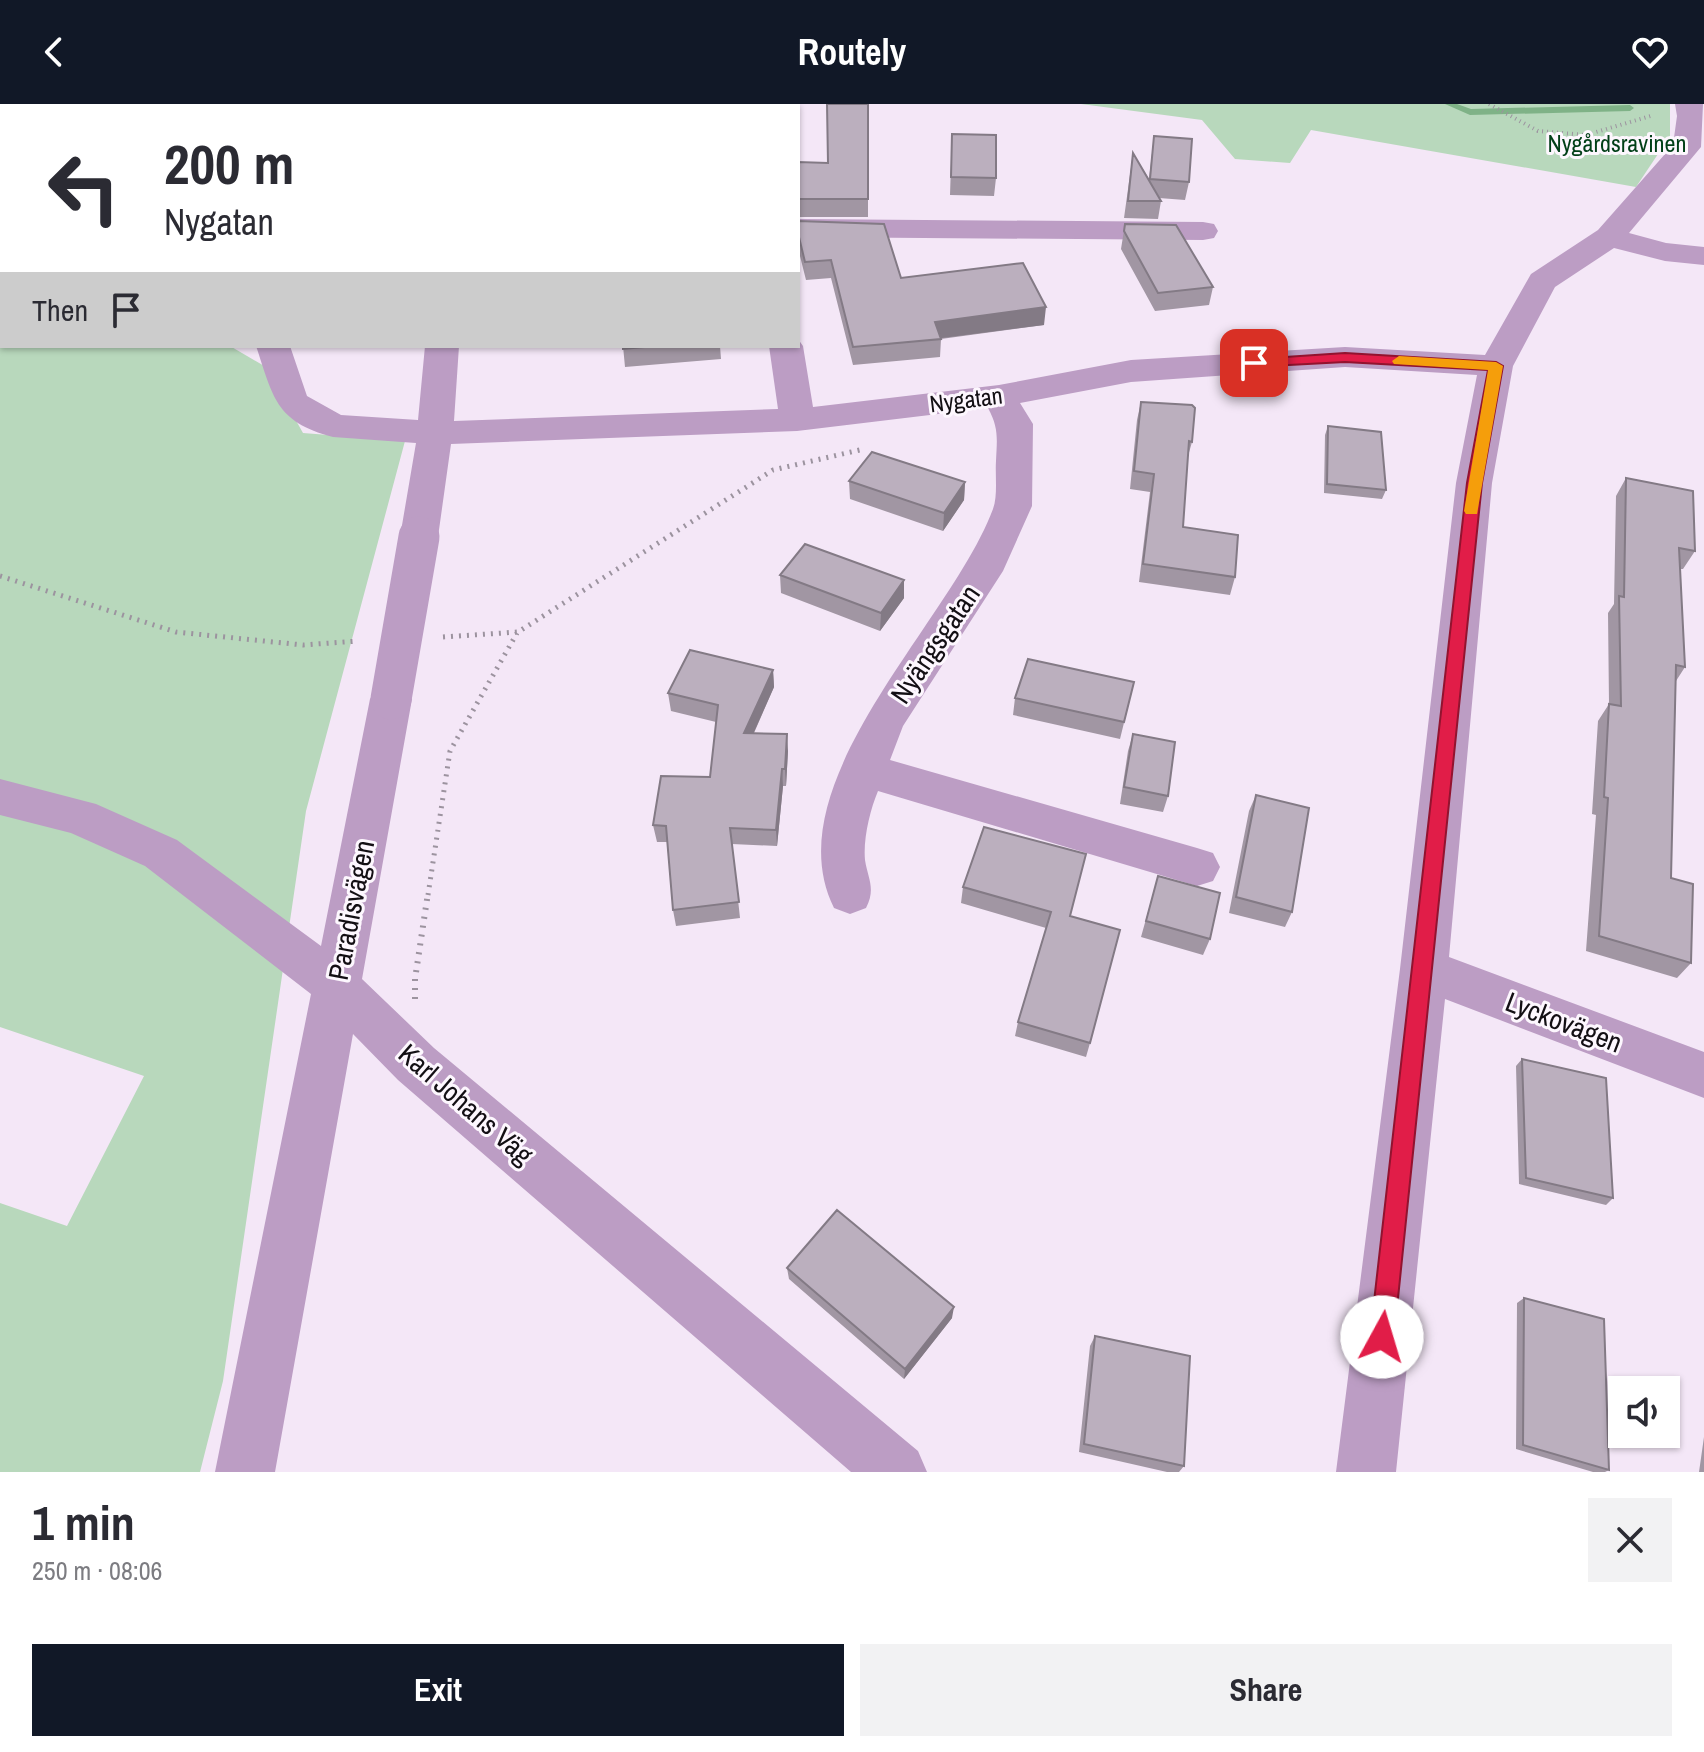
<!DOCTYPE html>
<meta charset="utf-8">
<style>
body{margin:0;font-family:"Archivo Narrow",sans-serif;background:#f2f2f3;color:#2b2b33;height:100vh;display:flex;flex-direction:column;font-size:30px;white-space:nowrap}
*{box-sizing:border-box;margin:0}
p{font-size:26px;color:#7c7c81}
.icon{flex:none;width:44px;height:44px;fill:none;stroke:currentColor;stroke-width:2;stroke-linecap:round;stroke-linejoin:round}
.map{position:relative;height:1368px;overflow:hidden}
.sheet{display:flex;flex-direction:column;background:#fff;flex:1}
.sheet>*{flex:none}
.hud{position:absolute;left:0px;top:0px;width:800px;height:244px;box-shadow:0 2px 6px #0004;background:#fff;color:#2b2b33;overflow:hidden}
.buttons{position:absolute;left:1608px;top:1272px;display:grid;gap:16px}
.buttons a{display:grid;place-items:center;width:72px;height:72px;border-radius:0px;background:#fff;box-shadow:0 2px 6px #0004;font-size:40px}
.pin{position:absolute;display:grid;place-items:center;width:68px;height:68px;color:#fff;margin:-34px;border-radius:16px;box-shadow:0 4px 12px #0006}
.me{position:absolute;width:88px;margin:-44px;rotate:6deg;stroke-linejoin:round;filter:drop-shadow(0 0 6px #0008)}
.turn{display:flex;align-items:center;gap:28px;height:168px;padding:0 32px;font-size:36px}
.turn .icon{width:104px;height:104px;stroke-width:2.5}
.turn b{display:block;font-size:56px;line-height:68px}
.then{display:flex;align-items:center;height:76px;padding:0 32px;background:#0003;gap:16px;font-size:30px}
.round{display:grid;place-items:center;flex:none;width:84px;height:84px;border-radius:0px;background:#f2f2f3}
.headline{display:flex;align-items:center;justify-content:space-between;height:136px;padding:0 32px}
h1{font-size:48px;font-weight:800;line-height:60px}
.action{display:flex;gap:16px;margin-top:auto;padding:16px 32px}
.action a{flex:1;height:92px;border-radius:0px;background:#111827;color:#fff;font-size:32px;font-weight:800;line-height:92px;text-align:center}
.action a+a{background:#f2f2f3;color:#2b2b33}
header{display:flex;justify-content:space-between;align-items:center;height:104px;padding:0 32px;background:#111827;color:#fff;font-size:36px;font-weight:800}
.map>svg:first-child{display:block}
</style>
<header><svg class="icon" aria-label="back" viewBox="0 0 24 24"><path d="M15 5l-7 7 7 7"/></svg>Routely<svg class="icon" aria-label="heart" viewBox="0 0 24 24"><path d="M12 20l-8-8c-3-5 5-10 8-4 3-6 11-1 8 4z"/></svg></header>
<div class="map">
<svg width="1704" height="1368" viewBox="0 0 1704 1368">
<rect width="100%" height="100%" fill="#f4e7f7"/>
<path fill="#b8d8bc" d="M1081,0H1670V32L1636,83L1311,26L1290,59L1235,55L1202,16Z
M0,203L2,242H230L266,263L303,329L405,337L306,707L223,1277L200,1368H0V1099L67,1122L144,972L0,923Z"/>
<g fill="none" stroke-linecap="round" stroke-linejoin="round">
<path fill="#7fb287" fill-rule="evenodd" d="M1445,0H1457L1471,5L1630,1L1634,4L1630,7L1470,11Z"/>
<path stroke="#9c939f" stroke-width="4" stroke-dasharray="1 4" stroke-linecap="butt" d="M1489,0L1538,27L1586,31L1654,11"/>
<path stroke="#9c939f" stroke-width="5" stroke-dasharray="2 6" stroke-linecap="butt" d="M0,472L176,528L303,541L358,537
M443,533L518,528L773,366L864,345
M428,791L450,647L517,529"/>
<path stroke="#9c939f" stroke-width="6" stroke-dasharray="2 7" stroke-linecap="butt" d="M415,895V875L428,789"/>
<path fill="#bc9dc4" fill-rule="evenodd" d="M455,0H483L454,2Z
M733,0H762L763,2H735Z
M1675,0H1703L1701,43L1629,129L1666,139L1704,143V161L1665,157L1614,144L1555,183L1513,262L1492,379L1449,853L1704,948V994L1445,895L1396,1368H1336L1400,865L1456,379L1477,271L1345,263L1131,278L1020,299L1033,320L1032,402L1003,467L903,622L890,656L1197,744L1213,749L1220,763L1213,777L1197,782L878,687C870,706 863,735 865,756C868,775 876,785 866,804L850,810L834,804C772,679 951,518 993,405C998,391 995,372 996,357C997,335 999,324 988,304L797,327L451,340L438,433L432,442L419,446L406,442L400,433L416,339L333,333C275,318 273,292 256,242H290L307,292L341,311L418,316L425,242H459L454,317L778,305L769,242H798V235L803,242L813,303L999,281L1131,256L1345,243L1485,251L1531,170L1598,126L1673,41L1677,12Z
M798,115L1203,118L1214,120L1218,127L1214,134L1203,136L798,133Z
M391,579L406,584L412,595L362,875L434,944L918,1347L927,1368H851L398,976L353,930L275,1368H215L311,890L145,762L71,729L0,711V675L96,700L177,736L321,842L370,595L376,584Z"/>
<path stroke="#bc9dc4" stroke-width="41" d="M391,595L419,433"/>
</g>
<path fill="#a196a3" d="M868,0V113H798V58L828,59Z
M952,30L996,74L994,92L950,91Z
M1154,32L1189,78L1185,96L1159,94L1161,97L1158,115L1124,114L1133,49L1149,75Z
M798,117L901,174L1044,221L941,235L940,253L853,261L831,174L806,176L798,144Z
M1125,120L1213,183L1209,201L1155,207L1121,145Z
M623,242H720L721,255L625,263Z
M1141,298L1192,338L1188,352L1183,423L1235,473L1230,491L1139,478L1150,388L1130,385L1137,316Z
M1328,322L1386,386L1382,395L1324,389L1325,331Z
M1626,374L1695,447L1683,465H1680L1685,563L1676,577L1671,774L1691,859L1677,874L1586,847L1596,711L1592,710L1598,617L1609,600L1608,509L1614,500L1616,392Z
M849,377L965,378L964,396L943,427L850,395Z
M780,471L904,476V494L880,527L781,489Z
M773,566L774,583L754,629L788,647L786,682H783L777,742L732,740L740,814L676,822L673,806L667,738H657L653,721L710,673L716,618L671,607L668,589Z
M1134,578L1120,635L1013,611L1015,594Z
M1133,630L1168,692L1163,708L1120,700L1128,647Z
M1256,691L1292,808L1285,823L1229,809L1249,707Z
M1158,772L1210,835L1203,851L1141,833Z
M963,783L1070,812L1090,939L1086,953L1015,932L1018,918L1046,824L961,799Z
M1522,955L1613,1094L1606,1101L1519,1080L1516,962Z
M787,1164L952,1214L904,1275L789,1175Z
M1524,1194L1609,1366L1605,1368H1593L1516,1345L1517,1199Z
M1095,1232L1184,1362L1179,1368H1167L1079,1348L1090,1242Z
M1704,1333V1368H1699Z"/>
<path fill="#837a85" d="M1046,203L1044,221L934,235L935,218Z
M965,378L964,396L943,427L944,409Z
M904,476V494L880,527L881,509Z
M773,566L774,583L746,646L744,629Z
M787,630L788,647L786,682L785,665Z
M782,665L783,682L777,742L776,726Z
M954,1203L952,1214L904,1275L905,1265Z"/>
<path fill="#bbafbe" stroke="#837a85" stroke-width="2" d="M632,0H685V2H632Z
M827,0H868V95H798V58L828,59Z
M952,30L996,31V74L951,73Z
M1154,32L1192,35L1189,78L1150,75Z
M1133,49L1161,97H1128Z
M798,117L884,120L901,174L1023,159L1046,203L935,218L941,235L853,243L831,156L805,158L798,129Z
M1125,120L1176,121L1213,183L1158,189L1124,127Z
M623,242H656L623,245Z
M1141,298L1192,301L1195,304L1192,338L1189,337L1183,423L1238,431L1235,473L1143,460L1154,370L1134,367Z
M1328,322L1381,328L1386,386L1327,380Z
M872,348L965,378L944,409L849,377Z
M1626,374L1693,387L1695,447L1679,444L1685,563L1676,561L1671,774L1693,780L1691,859L1599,832L1608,694L1604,693L1609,600L1621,602L1619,492L1624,493Z
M805,440L904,476L881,509L780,471Z
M690,546L773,566L744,629L787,630L785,665H782L776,726L730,724L739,798L673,806L666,722L653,721L661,672L710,673L718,601L668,589Z
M1028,555L1134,578L1124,618L1015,594Z
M1133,630L1175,638L1168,692L1124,683Z
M1256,691L1309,704L1292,808L1236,793Z
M984,723L1086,750L1070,812L1120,826L1090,939L1018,918L1051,808L963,783Z
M1158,772L1220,789L1210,835L1146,817Z
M1522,955L1606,974L1613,1094L1526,1074Z
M837,1106L954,1203L905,1265L787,1164Z
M1524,1194L1604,1215L1609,1366L1523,1341Z
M1095,1232L1190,1252L1184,1362L1084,1340Z"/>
<path fill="#e11d48" stroke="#92132f" stroke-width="2" d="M1345,249L1496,258L1503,262L1482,379L1394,1233L1390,1242L1382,1245L1373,1242L1370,1233L1467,379L1488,266L1345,258L1254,263L1247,259L1254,255Z"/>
<path fill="#f59e0b" d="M1399,252L1496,258L1503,262L1477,410H1466L1464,407L1488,266L1394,260L1392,257Z"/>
<g text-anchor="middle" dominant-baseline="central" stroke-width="6" stroke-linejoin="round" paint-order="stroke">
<g font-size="24" fill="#013f17" stroke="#fdf7fe">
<text x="1617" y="39">Nygårdsravinen</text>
</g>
<g font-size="24" fill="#130f14" stroke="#fdf7fe">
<text transform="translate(966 295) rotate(-7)">Nygatan</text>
</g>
<g font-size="28" fill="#130f14" stroke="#fdf7fe">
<text transform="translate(935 540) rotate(-56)">Nyängsgatan</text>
<text transform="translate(351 806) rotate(-79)">Paradisvägen</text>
<text transform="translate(1564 918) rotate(21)">Lyckovägen</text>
<text transform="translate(466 1000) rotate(41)">Karl Johans Väg</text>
</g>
</g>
</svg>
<div class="buttons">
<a><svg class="icon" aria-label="sound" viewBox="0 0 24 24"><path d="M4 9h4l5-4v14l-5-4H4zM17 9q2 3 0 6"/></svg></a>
</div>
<div class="pin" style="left:1254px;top:259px;background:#d93025"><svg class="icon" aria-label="arrive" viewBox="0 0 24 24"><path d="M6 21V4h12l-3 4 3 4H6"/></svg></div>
<svg class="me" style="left:1382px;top:1233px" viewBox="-20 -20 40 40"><circle r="19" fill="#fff"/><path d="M0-13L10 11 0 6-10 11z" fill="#e11d48"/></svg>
<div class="hud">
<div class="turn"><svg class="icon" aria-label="left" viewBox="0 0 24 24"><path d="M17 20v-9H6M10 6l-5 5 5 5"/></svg><div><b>200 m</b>Nygatan</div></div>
<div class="then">Then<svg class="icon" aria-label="arrive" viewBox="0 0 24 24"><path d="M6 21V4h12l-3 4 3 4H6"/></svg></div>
</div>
</div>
<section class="sheet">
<div class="headline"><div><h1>1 min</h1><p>250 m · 08:06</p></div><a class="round"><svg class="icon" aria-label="close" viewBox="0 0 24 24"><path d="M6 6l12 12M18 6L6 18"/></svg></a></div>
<div class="action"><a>Exit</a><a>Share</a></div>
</section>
